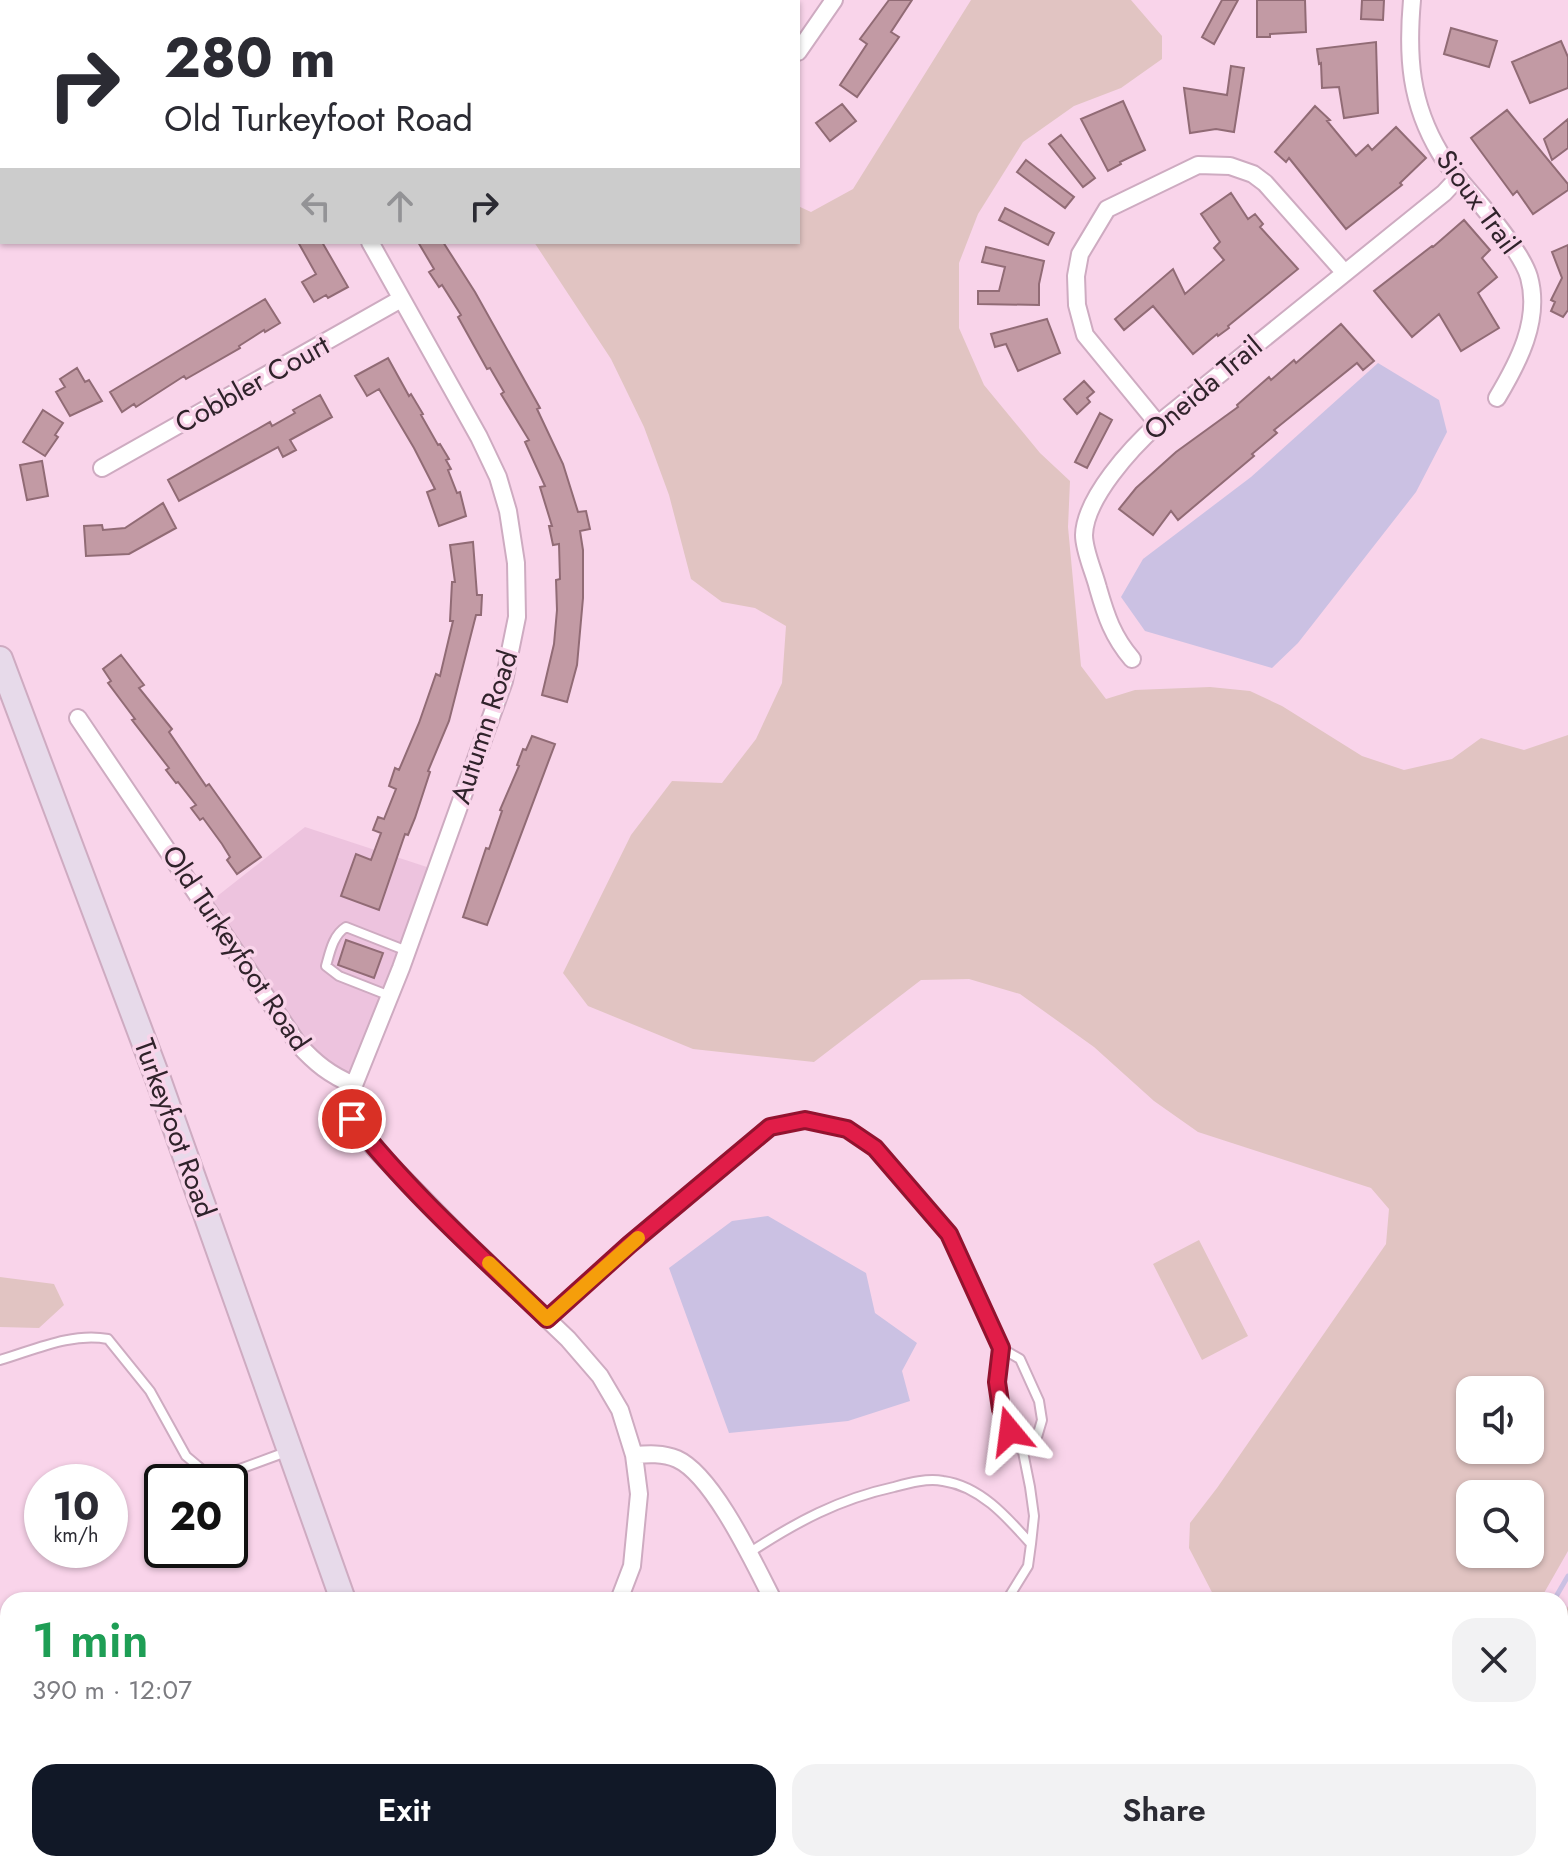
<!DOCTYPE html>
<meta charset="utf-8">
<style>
body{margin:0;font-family:Jost,sans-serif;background:#f2f2f3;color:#2b2b33;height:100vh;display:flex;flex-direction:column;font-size:30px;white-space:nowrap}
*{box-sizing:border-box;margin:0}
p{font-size:26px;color:#7c7c81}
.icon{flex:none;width:44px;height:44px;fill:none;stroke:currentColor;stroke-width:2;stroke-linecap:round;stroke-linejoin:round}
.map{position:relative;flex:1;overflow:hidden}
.side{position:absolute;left:0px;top:1592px;width:1568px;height:280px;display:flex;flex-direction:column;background:#fff;border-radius:24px 24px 0 0;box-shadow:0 2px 6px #0004}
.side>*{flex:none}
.banner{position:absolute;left:0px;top:0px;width:800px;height:244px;box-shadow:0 2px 6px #0004;background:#fff;color:#2b2b33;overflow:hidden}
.fabs{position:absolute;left:1456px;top:1376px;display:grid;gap:16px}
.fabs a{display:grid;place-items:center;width:88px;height:88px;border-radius:16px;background:#fff;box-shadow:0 2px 6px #0004;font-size:40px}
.speed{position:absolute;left:24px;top:1464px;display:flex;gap:16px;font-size:40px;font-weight:700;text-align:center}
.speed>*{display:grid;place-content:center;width:104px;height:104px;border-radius:50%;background:#fff;box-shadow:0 2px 6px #0004;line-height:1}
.speed small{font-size:20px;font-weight:400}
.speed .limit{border:4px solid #111;border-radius:12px;background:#fff;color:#111}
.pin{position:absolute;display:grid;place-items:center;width:68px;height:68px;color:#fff;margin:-34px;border:4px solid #fff;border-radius:50%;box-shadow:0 2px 8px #0007}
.me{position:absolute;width:88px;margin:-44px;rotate:344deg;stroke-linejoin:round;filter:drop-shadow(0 0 6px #0008)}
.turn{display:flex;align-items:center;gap:28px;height:168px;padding:0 32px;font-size:36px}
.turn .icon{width:104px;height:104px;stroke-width:2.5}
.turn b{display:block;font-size:56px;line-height:68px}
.lanes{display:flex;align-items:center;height:76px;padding:0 32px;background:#0003;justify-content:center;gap:40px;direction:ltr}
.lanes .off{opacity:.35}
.round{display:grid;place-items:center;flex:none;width:84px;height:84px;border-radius:24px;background:#f2f2f3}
.summary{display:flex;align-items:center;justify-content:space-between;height:136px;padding:0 32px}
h1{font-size:48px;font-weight:600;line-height:60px;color:#1e9e55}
.cta{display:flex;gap:16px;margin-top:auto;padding:16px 32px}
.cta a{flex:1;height:92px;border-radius:24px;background:#111827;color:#fff;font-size:32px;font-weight:600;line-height:92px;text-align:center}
.cta a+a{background:#f2f2f3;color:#2b2b33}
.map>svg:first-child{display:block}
</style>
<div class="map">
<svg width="1568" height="1872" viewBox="0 0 1568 1872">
<rect width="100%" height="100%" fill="#f9d4ea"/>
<path fill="#edc3de" d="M305,827L436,870L354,1085L316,1064L206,905Z"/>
<path fill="#e1c4c2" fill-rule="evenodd" d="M971,0H1131L1162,36V59L1121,88L1074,106L1023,142L978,214L959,263V328L984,385L1040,453L1070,481L1068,527L1081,666L1106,699L1135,690L1210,687L1250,691L1282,706L1362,756L1404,770L1452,759L1481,738L1524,750L1568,735V1551L1540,1600H1216L1189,1548L1190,1523L1217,1488L1386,1244L1389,1209L1371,1188L1198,1132L1154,1101L1094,1047L1020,994L969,979L921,980L814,1062L693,1049L588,1006L563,973L631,835L672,781L722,783L756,739L782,683L786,626L755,608L722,602L691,579L669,495L644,427L611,359L534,242H798V206L811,212L853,189ZM1470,1390H1530V1450H1470ZM1470,1494H1530V1554H1470Z
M1199,1240L1248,1336L1202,1360L1153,1264Z
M0,1277L54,1284L64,1305L39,1328L0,1327Z
M1568,1606V1872H1307L1313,1864H1560V1620Z
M8,1731V1864H111L116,1872H0V1734Z
M793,1864H903L907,1872H794Z
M946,1864H1276L1269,1872H950Z"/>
<path fill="#cbc1e3" d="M1378,363L1439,400L1447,432L1416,492L1298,643L1272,668L1145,631L1121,597L1143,559L1251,477Z
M768,1216L866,1273L875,1313L917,1343L902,1371L910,1401L848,1421L729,1433L669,1268L732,1221Z"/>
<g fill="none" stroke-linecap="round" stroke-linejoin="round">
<path stroke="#cbc1e3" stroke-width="5" d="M1554,1600L1568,1576
M1279,1872L1286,1864"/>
</g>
<path fill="#c29aa4" stroke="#916b75" stroke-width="2" d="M889,0H912L891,32L899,37L857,97L840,85L867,44L860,39Z
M1222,0H1238L1214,44L1202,37Z
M1257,0H1305L1306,32L1270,34V37H1257Z
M1362,0H1384L1383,20L1361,19Z
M1451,28L1497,41L1489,67L1444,54Z
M1561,41L1568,57V88L1530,103L1512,62Z
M1376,42L1378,113L1344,118L1339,87L1322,88L1321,63L1319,64L1317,49Z
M1231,66L1244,68L1234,132L1216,129L1190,133L1184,88L1227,95Z
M1123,101L1145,150L1120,162L1121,164L1108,171L1081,119Z
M842,104L856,121L830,141L816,123Z
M1315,106L1330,120L1327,121L1356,156L1368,145L1372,150L1396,127L1426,158L1400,183L1402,185L1346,229L1289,158L1286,162L1275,152Z
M1507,110L1568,184V190L1533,214L1517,191L1513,195L1471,138Z
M1568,119V148L1552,160L1544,139Z
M1061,135L1095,178L1083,187L1049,144Z
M1026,160L1074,197L1065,208L1017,172Z
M1231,193L1248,219L1255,214L1263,224L1260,227L1298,269L1228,326L1229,328L1218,336L1217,334L1193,354L1153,306L1124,330L1115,319L1173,269L1185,294L1224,260L1214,248L1220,242L1201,214Z
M1005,208L1054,233L1048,245L999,220Z
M1464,220L1490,250L1482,258L1497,277L1478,293L1499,328L1461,351L1439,314L1412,337L1374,291L1432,246L1433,247Z
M298,242H322L348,287L328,298L326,295L314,302L302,282L316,274Z
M418,242H443L475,292L540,408L537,409L563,464L578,512L586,511L590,529L580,531L583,550V598L577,665L567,702L542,695L554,644L557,610L556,580L560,579L559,544L553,545L549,526H552L540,487L545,486L525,442L529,440L501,394L504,392L490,368L487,369L458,317L461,315L442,285L439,287L429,272L434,269Z
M1568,245V310L1563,317L1551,311L1555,302L1551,300L1562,278L1552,252Z
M986,247L1044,261L1039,284V305L978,304V291H999L1005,267L982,262Z
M265,299L280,323L265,332L264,330L239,346L240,348L186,379L184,376L136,407L134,404L122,412L110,392Z
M1047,319L1060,353L1018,371L1006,344L995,347L991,334Z
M1341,324L1374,361L1363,370L1357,363L1274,430L1277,433L1252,454L1254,456L1178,520L1171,511L1153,535L1119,509L1136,488L1176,452L1238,407L1237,405L1269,377L1271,380L1294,360L1296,363Z
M388,358L409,396L411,394L423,414L421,415L438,445L440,444L449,459L446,460L451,469L448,470L457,493L460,492L466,516L439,526L427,492L435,489L414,448L379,389L367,396L355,376Z
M77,368L85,382L89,380L102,401L70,416L56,392L65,387L60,379Z
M1084,381L1094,392L1087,398L1090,402L1077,414L1064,399Z
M320,395L332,417L290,440L296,450L283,457L278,447L179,501L168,480L270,422L272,426L295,413L293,410Z
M43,410L63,423L55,435L58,437L45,456L23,442Z
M1100,413L1112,420L1087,468L1075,462Z
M42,461L48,496L27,500L20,465Z
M163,503L176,528L129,554L86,556L84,526L102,525L103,530L125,528Z
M473,542L477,595H482L481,615H476L449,721L428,771L430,772L415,818L408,835L405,834L379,910L341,896L356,854L371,860L381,833L373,830L378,817L384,819L396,789L389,786L395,768L399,770L419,723L436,674L440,676L453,621H450L452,582H455L450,545Z
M121,655L144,685L139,688L172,729L169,732L206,786L209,784L261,857L237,874L227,860L230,857L222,844L203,818L200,820L191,808L196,805L178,782L176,783L166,770L169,768L132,720L135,719L108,683L111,681L103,669Z
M532,736L555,744L487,925L463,917L486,848L489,849L502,811L500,810L519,766L517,765L523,749L526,750Z
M346,940L383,953L374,978L338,965Z"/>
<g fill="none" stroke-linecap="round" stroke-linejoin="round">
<g stroke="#ceabc1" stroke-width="12">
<path id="service" d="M390,996L339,976L326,966C330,952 333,935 346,927L407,951
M547,1319L629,1245L770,1127L805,1120L847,1129L875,1148L949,1234L988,1318L1001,1348L997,1382L1001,1409L1010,1431L1023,1452L1030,1487L1034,1516L1031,1544
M1001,1348L1020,1359L1039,1401L1042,1420L1037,1437L1023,1452
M0,1360C34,1350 72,1332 108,1339L150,1391L186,1456L205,1472L229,1473L286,1452
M749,1553C796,1522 839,1499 894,1487C909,1483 927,1478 943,1481C980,1486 1007,1517 1031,1544L1028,1566L1007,1600
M328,1864V1872"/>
</g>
<g stroke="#ceabc1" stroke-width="20">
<path id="minor" d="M1412,0C1407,56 1410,103 1440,153C1452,173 1467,188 1482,206C1496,223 1523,256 1529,277C1541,320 1518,363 1497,398
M316,2V0
M798,52L834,0
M0,154H2
M370,242L479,437L498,477L508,511L516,563L517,617L504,681L401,968L354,1085L350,1103L352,1119L374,1148L461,1237L568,1339L600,1376L620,1410L634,1455L639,1494L632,1566L619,1600
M1158,424L1085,335L1077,305L1076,276L1080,254L1107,209L1198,165L1230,166L1253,174L1265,183L1344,272
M102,468L401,299
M1132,659C1113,637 1106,616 1098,588C1094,572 1084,551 1084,535C1085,498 1132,447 1158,424L1444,193L1457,179
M78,718L298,1044C315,1063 330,1075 354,1085
M634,1455C648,1454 663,1453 677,1459C713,1475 754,1563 773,1600
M927,1864L930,1872"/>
</g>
<g stroke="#ceabc1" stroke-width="28">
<path id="secondary" d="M0,659L158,1079L343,1600
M435,1864L438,1872"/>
</g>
<use href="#service" stroke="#fff" stroke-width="8"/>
<use href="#minor" stroke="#fff" stroke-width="16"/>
<use href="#secondary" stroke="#e7daea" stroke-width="24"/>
</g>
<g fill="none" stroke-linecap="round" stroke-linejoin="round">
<g stroke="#92132f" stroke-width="20">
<path id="route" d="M352,1119C409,1192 480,1255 547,1319L629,1245L770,1127L805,1120L847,1129L875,1148L949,1234L1001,1348L997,1382L1001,1409L1010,1431"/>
</g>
<use href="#route" stroke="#e11d48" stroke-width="14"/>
<path stroke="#f59e0b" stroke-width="14" d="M489,1263L547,1319L638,1238"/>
</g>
<g text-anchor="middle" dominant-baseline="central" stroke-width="7" stroke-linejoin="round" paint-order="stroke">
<g font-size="28" fill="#30232b" stroke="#f9d4ea">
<text transform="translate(1478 202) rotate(54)">Sioux Trail</text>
<text transform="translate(252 384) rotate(-29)">Cobbler Court</text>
<text transform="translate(1203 388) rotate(-40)">Oneida Trail</text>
<text transform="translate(484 727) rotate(-72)">Autumn Road</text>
<text transform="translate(236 948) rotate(56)">Old Turkeyfoot Road</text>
<text transform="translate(175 1128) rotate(70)">Turkeyfoot Road</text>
</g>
</g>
</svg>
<div class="fabs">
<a><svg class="icon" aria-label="sound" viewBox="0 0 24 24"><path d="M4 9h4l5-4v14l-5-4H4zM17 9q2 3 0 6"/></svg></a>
<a><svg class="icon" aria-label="search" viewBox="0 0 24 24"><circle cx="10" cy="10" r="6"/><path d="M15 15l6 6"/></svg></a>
</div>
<div class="speed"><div>10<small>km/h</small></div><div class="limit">20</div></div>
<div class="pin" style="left:352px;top:1119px;background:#d93025"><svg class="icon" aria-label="arrive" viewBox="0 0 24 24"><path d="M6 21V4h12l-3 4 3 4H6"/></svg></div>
<svg class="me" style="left:1010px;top:1431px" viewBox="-20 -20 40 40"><path d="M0-17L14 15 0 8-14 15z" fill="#e11d48" stroke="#fff" stroke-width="4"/></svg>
<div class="banner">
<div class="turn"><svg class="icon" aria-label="right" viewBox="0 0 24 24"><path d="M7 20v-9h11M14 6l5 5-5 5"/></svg><div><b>280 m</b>Old Turkeyfoot Road</div></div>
<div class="lanes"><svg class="icon off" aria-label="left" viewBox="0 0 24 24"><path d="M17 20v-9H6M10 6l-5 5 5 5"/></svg><svg class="icon off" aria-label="ahead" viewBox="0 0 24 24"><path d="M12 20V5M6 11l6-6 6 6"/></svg><svg class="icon" aria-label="right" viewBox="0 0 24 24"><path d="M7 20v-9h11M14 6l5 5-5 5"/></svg></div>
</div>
<section class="side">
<div class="summary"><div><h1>1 min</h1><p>390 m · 12:07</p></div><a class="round"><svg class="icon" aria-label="close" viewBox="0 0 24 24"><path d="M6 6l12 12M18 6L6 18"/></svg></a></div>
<div class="cta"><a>Exit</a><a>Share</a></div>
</section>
</div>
